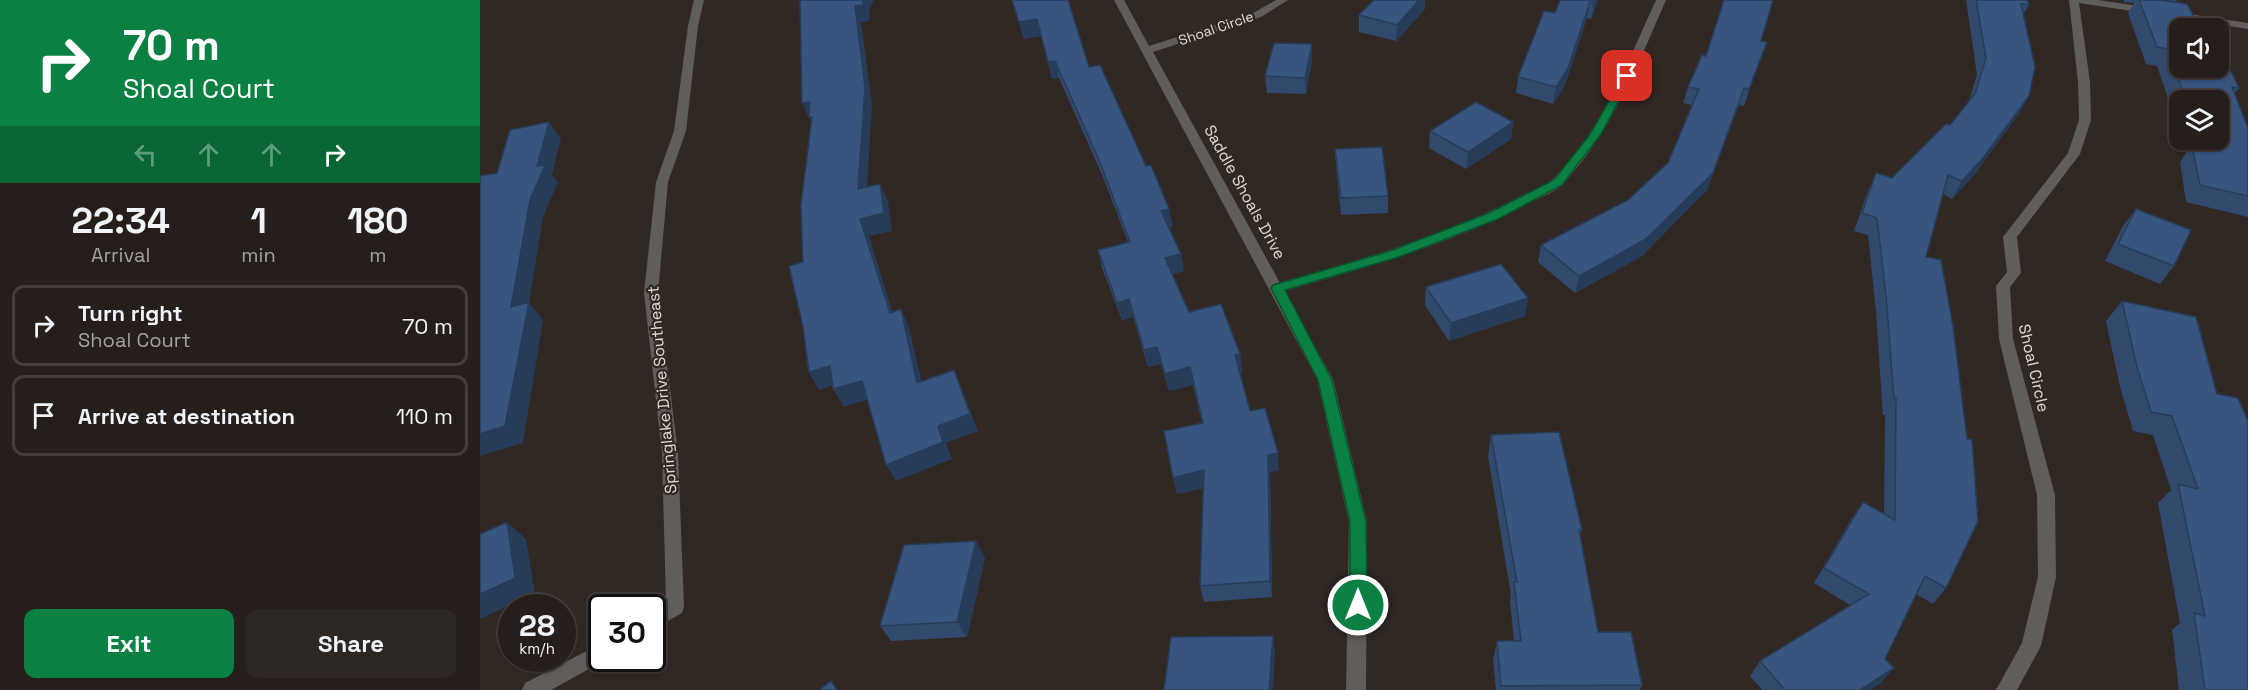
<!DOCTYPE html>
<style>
body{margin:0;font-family:"Space Grotesk",sans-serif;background:#2d2724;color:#f1f3f6;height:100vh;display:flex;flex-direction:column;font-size:22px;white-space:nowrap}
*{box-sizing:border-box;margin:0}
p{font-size:20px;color:#a3a2a3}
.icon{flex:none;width:33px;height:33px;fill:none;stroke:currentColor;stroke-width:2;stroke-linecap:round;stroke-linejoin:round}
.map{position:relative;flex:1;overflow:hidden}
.drawer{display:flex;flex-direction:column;background:#251e1b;width:480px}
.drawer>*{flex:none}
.hud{background:#0b8043;color:#fff;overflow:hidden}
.buttons{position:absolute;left:1689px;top:18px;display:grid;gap:12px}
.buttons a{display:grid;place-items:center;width:60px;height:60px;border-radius:12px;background:#251e1b;box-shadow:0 2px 4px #0004,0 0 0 2px #423c3a;font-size:30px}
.speed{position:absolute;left:18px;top:594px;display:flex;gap:12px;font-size:30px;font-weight:700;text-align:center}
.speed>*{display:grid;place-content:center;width:78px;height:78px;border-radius:50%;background:#251e1b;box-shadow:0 2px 4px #0004,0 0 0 2px #423c3a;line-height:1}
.speed small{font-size:15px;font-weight:400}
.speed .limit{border:3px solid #111;border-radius:9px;background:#fff;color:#111}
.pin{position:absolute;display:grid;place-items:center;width:51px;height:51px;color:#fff;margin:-26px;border-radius:12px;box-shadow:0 3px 9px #0006}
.me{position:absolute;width:66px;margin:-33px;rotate:0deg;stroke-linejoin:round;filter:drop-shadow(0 0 4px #0008)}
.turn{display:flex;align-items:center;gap:21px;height:126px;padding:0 24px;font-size:27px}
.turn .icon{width:78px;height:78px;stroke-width:2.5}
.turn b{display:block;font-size:42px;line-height:51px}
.lanes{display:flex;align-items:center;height:57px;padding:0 24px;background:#0003;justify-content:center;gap:30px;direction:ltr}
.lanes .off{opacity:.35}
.eta{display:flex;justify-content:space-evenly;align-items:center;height:102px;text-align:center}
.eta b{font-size:36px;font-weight:600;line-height:42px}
.button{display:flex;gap:12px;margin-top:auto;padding:12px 24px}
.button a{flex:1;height:69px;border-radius:12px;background:#0b8043;color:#fff;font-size:24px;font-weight:600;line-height:69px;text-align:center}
.button a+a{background:#2d2724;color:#f1f3f6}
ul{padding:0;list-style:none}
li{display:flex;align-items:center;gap:18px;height:81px;margin:0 12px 9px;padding:0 12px;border:3px solid #423c3a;border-radius:12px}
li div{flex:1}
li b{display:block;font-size:22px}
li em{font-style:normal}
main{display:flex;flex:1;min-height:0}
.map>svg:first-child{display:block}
</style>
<main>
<section class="drawer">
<div class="hud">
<div class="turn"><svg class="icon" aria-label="right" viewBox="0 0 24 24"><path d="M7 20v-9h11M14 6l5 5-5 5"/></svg><div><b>70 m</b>Shoal Court</div></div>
<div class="lanes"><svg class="icon off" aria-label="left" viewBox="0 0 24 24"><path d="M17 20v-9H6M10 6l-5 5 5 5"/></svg><svg class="icon off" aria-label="ahead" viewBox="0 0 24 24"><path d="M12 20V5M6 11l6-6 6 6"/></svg><svg class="icon off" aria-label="ahead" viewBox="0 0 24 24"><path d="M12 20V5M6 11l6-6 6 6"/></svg><svg class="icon" aria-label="right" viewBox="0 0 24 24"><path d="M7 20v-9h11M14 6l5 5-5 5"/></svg></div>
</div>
<div class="eta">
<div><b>22:34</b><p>Arrival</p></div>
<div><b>1</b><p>min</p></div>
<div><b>180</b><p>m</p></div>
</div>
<ul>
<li><svg class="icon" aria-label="right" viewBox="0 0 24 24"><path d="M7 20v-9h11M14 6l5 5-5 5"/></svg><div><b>Turn right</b><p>Shoal Court</p></div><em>70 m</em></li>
<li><svg class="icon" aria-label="arrive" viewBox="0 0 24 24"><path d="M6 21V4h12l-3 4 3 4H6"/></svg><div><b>Arrive at destination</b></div><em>110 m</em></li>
</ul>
<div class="button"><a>Exit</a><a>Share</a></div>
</section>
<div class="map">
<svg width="1768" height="690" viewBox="0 0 1768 690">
<rect width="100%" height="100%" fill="#312824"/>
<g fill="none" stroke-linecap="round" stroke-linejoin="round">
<path fill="#615d5b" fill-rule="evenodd" d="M214,0H224L218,26L206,131L188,182L178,293L198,453L204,607L202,613L172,630V611L186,603L182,453L164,293L176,182L194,131L208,26Z
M634,0H644L669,46L773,13L796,0H808L781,17L673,52L800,283C881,259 964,237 1039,197C1050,191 1067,186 1075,177C1123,128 1148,61 1176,0H1186C1158,64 1132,131 1084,183C1076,192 1060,197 1049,203C972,244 887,267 804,291L853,379L887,522L886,690H866L869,522L837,379Z
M1589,0H1618L1672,8L1677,11L1672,14L1599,3L1610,82L1611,120L1600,154L1537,237L1541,273L1530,287L1533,339L1575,495L1576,577L1561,646L1537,690H1516L1542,643L1558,577L1557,495L1519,339L1516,286L1527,272L1523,237L1588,153L1599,120L1598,82Z
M1695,12L1768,23V29L1691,17V13Z
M122,643V658H129L71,690H42L45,683Z"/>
</g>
<path fill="#30496d" d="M532,0L609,67L693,226L689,227L701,254L704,271L692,274L709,312L760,354L762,372H760L770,411L799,470L790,472L792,597L724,602L720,586L724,488L697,494L693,478L722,423L713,385L689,391L681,364L668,367L653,317L642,320L622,268L618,250L648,242L623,177L579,78L572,79L561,36L544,39Z
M1080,0H1118L1111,19L1107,18L1085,85L1073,104L1036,93L1038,77L1075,13Z
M1486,0H1547L1549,5L1543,15L1549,96L1539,113L1494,175L1472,199L1463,194L1446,257L1466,588L1453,604L1436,594L1405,659L1401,683L1390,690H1282L1270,676L1280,661L1370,605L1334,583L1372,518L1383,502L1404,513L1405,415H1403L1396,312L1388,235L1374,231L1388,191L1396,173L1412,178L1470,125L1489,101L1497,75Z
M1644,0H1697L1696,2L1717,22L1759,88L1754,94L1768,128V217L1706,202L1700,162L1706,153L1702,140H1738V100H1700V133L1677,66L1666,64L1648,13L1654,3L1644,2Z
M945,9L916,41L879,32V15Z
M1281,41V58L1264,106L1259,105L1227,190L1162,256L1095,293L1058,262L1061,245L1148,200L1188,163L1212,105L1203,103L1208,87L1226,56Z
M832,61L826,94L787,93L785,76Z
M1033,122L1031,139L986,169L949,148L950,131Z
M855,149L908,196V213L861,215L856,166Z
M1656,209L1694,266L1680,284L1625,261L1643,226Z
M946,287L1048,298L1045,316L969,341L945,305Z
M1642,301L1716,317L1768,690H1699L1692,630L1700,623L1678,503L1691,490L1673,435L1653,431L1640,387L1626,321Z
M1011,435L1102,530L1100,536L1118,632L1162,685L1160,690H1016L1013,660L1017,641H1034L1030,601L1031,595L1008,456Z
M505,558L487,637L411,641L400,626Z"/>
<path fill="#273c59" d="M383,0H394L390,9L389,21L381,22L392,104L386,206L378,189L375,6Z
M939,0H945V9L916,41L917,25Z
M1115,0H1118L1111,19L1114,3Z
M1110,2L1107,18L1085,85L1073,104L1076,87Z
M557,19L561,36L544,39L539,22Z
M1287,42L1281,58L1264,106L1269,89Z
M832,44V61L826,94L825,78Z
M575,61L579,78L572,79L568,62Z
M1264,88L1227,190L1162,256L1095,293L1099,276Z
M1549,96L1539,113L1494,175L1472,199L1482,181Z
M330,102L337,134L322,103Z
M69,122L81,139L72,175L78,182L63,217L49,303L63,320L43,443L0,456V434L31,307L50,200L57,166Z
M1033,122L1031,139L986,169L988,152Z
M400,184L408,201L412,231L389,236L418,330L410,313L380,219Z
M689,209L693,226L685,228L681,211Z
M701,254L704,271L689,275L685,258Z
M1048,298L1045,316L969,341L971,323Z
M649,299L653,317L642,320L637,303Z
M421,309L429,327L446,401L437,383Z
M677,347L681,364L668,367L664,350Z
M760,354L762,372L758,373L755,355Z
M350,366L360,383L339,390L329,372Z
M710,367L713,385L689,391L685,374Z
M474,370L481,387L498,431L466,443L472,459L416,481L406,465L458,426Z
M382,381L392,398L364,407L353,389Z
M798,453L799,470L790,472L792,597L790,581L788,455Z
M724,470L728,487L697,494L693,478Z
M27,522L46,539L55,593L0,619V594Z
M496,541L505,558L487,637L477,622Z
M793,636L795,651L793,690H789Z
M1414,668L1401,683L1390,690H1380Z"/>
<path fill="#38557f" stroke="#273c59" stroke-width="1.5" d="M320,0H383V5L375,6L385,87L378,189L400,184L404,213L380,219L410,313L421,309L437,383L474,370L490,414L458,426L463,442L406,465L382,381L353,389L350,366L329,372L323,327L309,266L323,262L321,205L332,117H329L330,102L322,103Z
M532,0H588L609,67L620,65L666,166L671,165L689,209L681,211L701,254L685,258L709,312L741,304L760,354L755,355L770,411L785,408L798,453L788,455L790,581L720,586L724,470L693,478L684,431L723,423L710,367L685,374L677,347L664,350L649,299L637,303L618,250L650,242L619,160L575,61L568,62L557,19L539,22Z
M894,0H939L917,25L879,15Z
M1080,0H1115L1114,3L1110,2L1088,68L1076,87L1038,77L1064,11L1075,13Z
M1244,0H1293L1281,41L1287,42L1269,89L1264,88L1233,173L1166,239L1099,276L1061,245L1148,200L1188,163L1219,89L1208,87L1222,55L1226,56Z
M1496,0H1547L1549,5L1541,4L1555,67L1549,96L1503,158L1482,181L1468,175L1446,257L1461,260L1473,326L1487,439L1492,440L1498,521L1466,588L1445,576L1405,659L1414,668L1380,690H1305L1280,661L1389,594L1344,568L1383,502L1415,520L1416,398H1414L1406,295L1397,218L1382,213L1396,173L1412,178L1466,124L1470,125L1495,94L1506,58Z
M1659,0H1680L1707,4L1717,22L1729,24L1731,28H1700V68H1738V45L1759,88L1752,87L1768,128V196L1720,185L1712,145L1723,147L1720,140H1738V100H1706L1688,49L1677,47Z
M794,43L832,44L825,78L785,76Z
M996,102L1033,122L988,152L950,131Z
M69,122L57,166L65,165L50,200L31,307L49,302L25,426L0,434V176L17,173L30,130Z
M902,147L908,196L861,198L855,149Z
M1656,209L1711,230L1694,266L1638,244Z
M1021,264L1048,298L971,323L946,287Z
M1642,301L1716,317L1737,394L1758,398L1768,421V690H1725L1714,613L1725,616L1698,484L1718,489L1692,416L1671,412L1657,367Z
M1079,432L1102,530H1099L1118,632H1151L1162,685L1021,686L1017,641H1041L1034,582H1037L1011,435Z
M27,522L35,578L0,594V534Z
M496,541L477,622L400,626L424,545Z
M793,636L789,690H684L691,637Z
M351,681L357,690H339Z"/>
<path fill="#0b8043" stroke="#07532c" stroke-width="1.5" d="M1144,74L1152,76L1121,134L1082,185L1018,219L919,257L805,290L852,380L886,522L887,605L884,610L878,613L872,610L870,605V522L838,380L791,288L793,285L910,251L1009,213L1074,180L1111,133Z"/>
<g text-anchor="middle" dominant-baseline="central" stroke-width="4.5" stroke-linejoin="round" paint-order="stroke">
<g font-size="14" fill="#e1dbd8" stroke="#312824">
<text transform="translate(736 28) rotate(-19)">Shoal Circle</text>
</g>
<g font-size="16" fill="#e1dbd8" stroke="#312824">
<text transform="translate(765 192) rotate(61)">Saddle Shoals Drive</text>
<text transform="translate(1554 368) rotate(77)">Shoal Circle</text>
<text transform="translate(182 390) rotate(-95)">Springlake Drive Southeast</text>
</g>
</g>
</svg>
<div class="buttons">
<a><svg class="icon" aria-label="sound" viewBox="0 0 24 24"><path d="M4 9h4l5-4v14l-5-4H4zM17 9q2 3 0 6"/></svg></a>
<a><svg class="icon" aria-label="layers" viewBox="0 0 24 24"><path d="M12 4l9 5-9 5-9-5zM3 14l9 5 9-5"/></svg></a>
</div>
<div class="speed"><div>28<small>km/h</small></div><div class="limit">30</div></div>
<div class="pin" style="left:1147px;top:76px;background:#d93025"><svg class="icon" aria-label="arrive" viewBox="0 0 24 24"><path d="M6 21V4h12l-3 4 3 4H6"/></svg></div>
<svg class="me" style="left:878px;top:605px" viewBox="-20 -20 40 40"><circle r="17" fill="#0b8043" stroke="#fff" stroke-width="3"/><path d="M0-11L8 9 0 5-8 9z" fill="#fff"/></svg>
</div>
</main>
